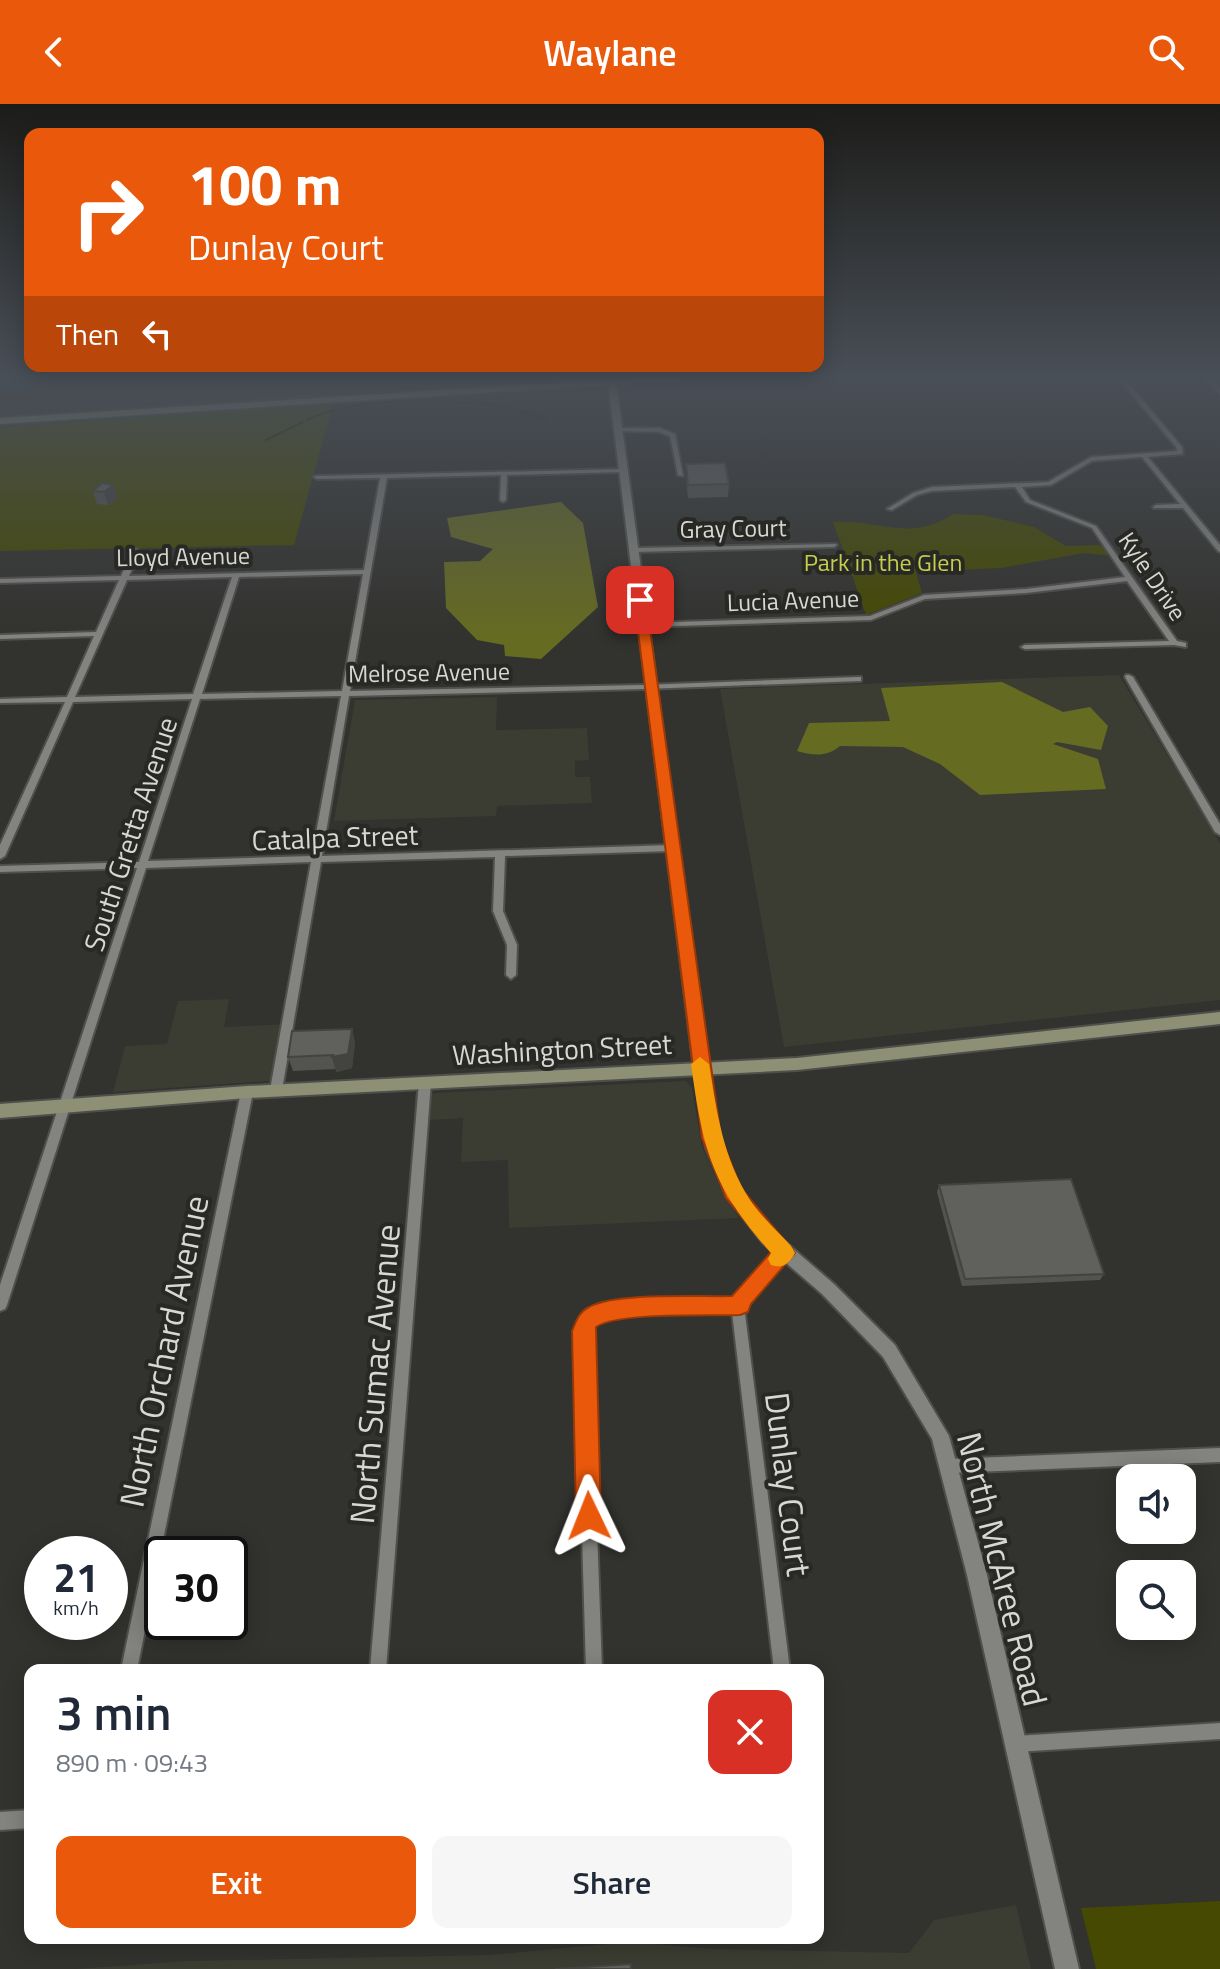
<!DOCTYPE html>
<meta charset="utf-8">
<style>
body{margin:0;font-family:"Titillium Web",sans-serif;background:#f6f6f7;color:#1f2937;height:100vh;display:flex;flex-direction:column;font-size:30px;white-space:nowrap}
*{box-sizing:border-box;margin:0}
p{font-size:26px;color:#747a83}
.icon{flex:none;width:44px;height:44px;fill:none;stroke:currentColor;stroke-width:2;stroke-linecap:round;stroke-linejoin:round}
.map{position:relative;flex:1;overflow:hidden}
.details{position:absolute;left:24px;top:1560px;width:800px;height:280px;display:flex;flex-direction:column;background:#fff;border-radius:16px;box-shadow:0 4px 20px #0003}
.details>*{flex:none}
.banner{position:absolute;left:24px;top:24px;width:800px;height:244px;border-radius:16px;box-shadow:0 4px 20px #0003;background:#ea580c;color:#fff;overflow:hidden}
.buttons{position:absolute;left:1116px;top:1360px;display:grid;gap:16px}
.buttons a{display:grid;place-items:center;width:80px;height:80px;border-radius:16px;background:#fff;box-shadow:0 4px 20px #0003;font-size:40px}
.speed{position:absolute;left:24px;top:1432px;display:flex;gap:16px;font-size:40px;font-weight:700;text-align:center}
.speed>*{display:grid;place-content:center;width:104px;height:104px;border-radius:50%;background:#fff;box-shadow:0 4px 20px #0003;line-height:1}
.speed small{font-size:20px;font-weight:400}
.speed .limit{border:4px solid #111;border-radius:12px;background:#fff;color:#111}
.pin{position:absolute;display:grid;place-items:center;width:68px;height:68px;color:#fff;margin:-34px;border-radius:16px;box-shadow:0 4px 12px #0006}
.me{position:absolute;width:88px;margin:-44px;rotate:358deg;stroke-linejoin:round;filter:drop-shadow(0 0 6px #0008)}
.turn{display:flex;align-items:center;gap:28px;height:168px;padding:0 32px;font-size:36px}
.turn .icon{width:104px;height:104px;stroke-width:2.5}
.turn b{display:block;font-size:56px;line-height:68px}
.then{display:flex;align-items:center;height:76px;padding:0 32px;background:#0003;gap:16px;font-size:30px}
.round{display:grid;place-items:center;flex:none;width:84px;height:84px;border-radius:16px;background:#f6f6f7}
.head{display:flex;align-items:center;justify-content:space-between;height:136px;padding:0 32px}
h1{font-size:48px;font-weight:600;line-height:60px}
.button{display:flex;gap:16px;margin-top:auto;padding:16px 32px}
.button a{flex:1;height:92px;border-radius:16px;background:#ea580c;color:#fff;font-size:32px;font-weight:600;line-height:92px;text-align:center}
.button a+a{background:#f6f6f7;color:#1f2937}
header{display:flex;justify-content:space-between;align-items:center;height:104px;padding:0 32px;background:#ea580c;color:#fff;font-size:36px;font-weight:600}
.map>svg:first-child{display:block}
</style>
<header><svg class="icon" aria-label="back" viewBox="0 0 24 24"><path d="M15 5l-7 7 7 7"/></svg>Waylane<svg class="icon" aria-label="search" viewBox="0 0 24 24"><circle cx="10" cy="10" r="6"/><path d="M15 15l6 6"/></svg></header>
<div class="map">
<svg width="1220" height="1865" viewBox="0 0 1220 1865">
<rect width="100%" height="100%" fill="#32322e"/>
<path fill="#3b3d32" d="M7,274H344L339,293L0,314V283Z
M1119,571L1220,739V896L784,943L720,585Z
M497,593L496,626L587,624L589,656L575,657V673H590L592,699L497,702L496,712L334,717L355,596Z
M229,895L224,923L290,920L282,976L113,988L125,942L167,940L178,897Z
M686,977L692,984L702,1043L723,1089L739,1114L509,1124L508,1056L461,1058L463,1014L414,1017L415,990Z
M1016,1801L1031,1865H75L187,1857L488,1851L631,1838L712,1845L909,1849L934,1816Z"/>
<path fill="#454902" d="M333,300L294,441L0,447V323Z
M954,410L983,411L1034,423L1066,442L1105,441L1113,452L1084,449L1001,464L916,468L922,489L866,511L833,418C881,415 908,439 954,410Z
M1220,1797V1865H1096L1081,1804Z"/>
<path fill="#666b22" d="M561,398L583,419L598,503L541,555L505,552L504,541L477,536L446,504L444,458L480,457L493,445L451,433L447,414Z
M1002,578L1063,608L1090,603L1108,622L1101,646L1057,638L1053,640L1098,655L1106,685L980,691L940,660L903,643L840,642C827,653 814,652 797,647L809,619L890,617L881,584Z"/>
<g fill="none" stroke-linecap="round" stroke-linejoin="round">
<path stroke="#232507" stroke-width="2" d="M506,303L546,315
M307,316C364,290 439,296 500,301
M266,336L303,318"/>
<g stroke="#4f4f4c" stroke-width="4">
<path id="minor" d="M1118,274H1124L1182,343L1183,350L1148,353L1220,441V448L1218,447L1183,404H1154L1153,403L1156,401L1180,400L1142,353L1092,357L1051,381L1022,383L1030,396L1096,422L1177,537L1186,539V543L1174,541L1025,545L1021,543L1025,541L1169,537L1127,477L1026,489L925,495L871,516L643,523L639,521L643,519L870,512L924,491L1026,485L1125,473L1092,424L1026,398L1015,383L932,387L917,391L892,406L887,405L913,389L932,383L1048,378L1091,353L1177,347L1176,343Z
M1203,274H1209L1220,285V290Z
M618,324H660L675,330L683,372L678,371L670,332L659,328L616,327V325Z
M624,365L626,366V368L507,371L506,396L503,398L500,396L501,371L387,374L350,587L644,581L858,573H861V577L644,585L349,592L322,752L672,741L677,744L672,747L505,752L503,807L517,841L516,871L511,875L506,871L507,841L493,807L495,753L321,758L282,986L280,989H272L270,986L311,758L146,764L7,1201L5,1205L0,1207V1181L137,764L0,768V762L139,758L192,595L73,598L5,752L0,755V741L65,598L0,599V595L67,593L94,532L0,535V531L96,528L119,476L0,479V475L121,472L132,447L136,445L140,447L129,472L364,466L380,374L317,375L314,373L315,372ZM363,470L342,587L202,590L239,473ZM232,473L193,590L75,593L127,476ZM341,592L312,752L148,757L200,595Z
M836,440L837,441L834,443L634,448L630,446L634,444Z
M1126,571H1129L1133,573L1220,720V731L1215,728L1125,573Z
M425,974L429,975L431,978L386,1566H370L419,978L421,975Z
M247,984L251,985L253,988L137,1566H121L241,988L243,985Z
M784,1143L789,1145L790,1149L789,1153L748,1199L745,1210L790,1566H774L732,1208C706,1208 615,1203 597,1217C594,1220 592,1223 590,1227L602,1566H586L576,1227C580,1219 583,1211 591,1207C618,1190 701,1196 735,1196L779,1145Z
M1220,1344V1358L948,1369L943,1367L941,1362L943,1357L948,1355Z
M1220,1619V1635L1015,1648L1009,1646L1007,1640L1009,1634L1015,1632Z
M30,1706V1724L0,1726V1708Z"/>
</g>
<g stroke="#4f4f4c" stroke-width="4">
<path id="tertiary" d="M612,276L616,278L708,965L722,1044L739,1084L775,1129L834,1180L895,1241L949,1332L987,1471L1079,1865H1055L967,1471L932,1335L883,1253L822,1190L763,1139L727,1093L706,1044L694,965L608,278Z"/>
</g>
<g stroke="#4f4f4c" stroke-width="4">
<path id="secondary" d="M639,274H684L680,276L0,320V314Z
M1220,908V920L797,966L247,994L0,1014V1000L247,982L797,954Z"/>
</g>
<use href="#minor" fill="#83837f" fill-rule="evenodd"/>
<use href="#tertiary" fill="#83837f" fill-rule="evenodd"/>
<use href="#secondary" fill="#8e9075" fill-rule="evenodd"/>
</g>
<path fill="#53534f" d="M136,274H158L157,276H137Z
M686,360L729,380L728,393L688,394L686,372Z
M102,379L117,394L108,401L97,400L93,387Z
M352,925L355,939L352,964L336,968V965L293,967L288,953Z
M939,1081L1104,1170L1100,1176L962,1182L937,1088Z"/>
<path fill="#434340" d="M113,381L117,394L108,401L104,388Z
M352,925L355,939L352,964L336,968L332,953Z"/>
<path fill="#60605c" stroke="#434340" stroke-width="2" d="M725,359L729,380L688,381L686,360Z
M102,379L113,381L104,388L93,387Z
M352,925L348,950L332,953L333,951L288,953L292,927Z
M1071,1075L1104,1170L965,1175L939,1081Z
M631,1860V1865H555Z"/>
<linearGradient id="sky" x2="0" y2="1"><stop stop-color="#1c1c19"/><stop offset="0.51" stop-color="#494f57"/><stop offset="1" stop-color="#494f57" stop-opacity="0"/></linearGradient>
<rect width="1220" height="535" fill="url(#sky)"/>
<path fill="#ea580c" stroke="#983908" stroke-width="2" d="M640,492L646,496L721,1034L741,1084L795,1149L751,1200L748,1208L740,1211C710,1212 617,1208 596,1223L601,1412L598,1421L589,1424L580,1421L576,1412L572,1227C576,1217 579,1208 589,1203C616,1188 699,1193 732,1192L771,1148L726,1094L702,1034L634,496Z"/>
<path fill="#f59e0b" d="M700,953L709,960C717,1009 723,1054 750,1096C761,1113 778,1127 791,1142L795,1149C789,1160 783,1165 771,1161L768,1155L771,1149C712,1082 703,1047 691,960Z"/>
<g text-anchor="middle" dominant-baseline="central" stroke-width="8" stroke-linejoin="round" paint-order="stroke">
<g font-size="24" fill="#d7d7d4" stroke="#282825">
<text transform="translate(733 424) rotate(-1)">Gray Court</text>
<text transform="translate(183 452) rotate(-1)">Lloyd Avenue</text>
<text transform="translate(1153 472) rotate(56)">Kyle Drive</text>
<text transform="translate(793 496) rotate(-2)">Lucia Avenue</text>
<text transform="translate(429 568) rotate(-1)">Melrose Avenue</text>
</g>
<g font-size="24" fill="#c4cd4e" stroke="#282825">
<text x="883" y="458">Park in the Glen</text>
</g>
<g font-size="28" fill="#d7d7d4" stroke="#282825">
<text transform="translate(130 730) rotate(-72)">South Gretta Avenue</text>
<text transform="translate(335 733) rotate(-2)">Catalpa Street</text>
<text transform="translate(562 945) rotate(-3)">Washington Street</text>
</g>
<g font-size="34" fill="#d7d7d4" stroke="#282825">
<text transform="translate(163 1247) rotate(-78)">North Orchard Avenue</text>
<text transform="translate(374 1270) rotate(-85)">North Sumac Avenue</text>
<text transform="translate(789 1380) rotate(83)">Dunlay Court</text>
<text transform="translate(1003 1465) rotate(76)">North McAree Road</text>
</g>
</g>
</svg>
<div class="buttons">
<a><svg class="icon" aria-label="sound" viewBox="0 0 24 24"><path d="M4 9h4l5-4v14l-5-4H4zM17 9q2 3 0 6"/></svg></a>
<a><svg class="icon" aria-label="search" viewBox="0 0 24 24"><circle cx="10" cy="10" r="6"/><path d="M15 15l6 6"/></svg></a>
</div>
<div class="speed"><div>21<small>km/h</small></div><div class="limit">30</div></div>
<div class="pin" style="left:640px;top:496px;background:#d93025"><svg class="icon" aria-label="arrive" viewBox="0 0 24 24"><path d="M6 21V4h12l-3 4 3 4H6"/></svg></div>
<svg class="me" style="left:589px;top:1412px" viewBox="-20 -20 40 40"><path d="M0-17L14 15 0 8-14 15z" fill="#ea580c" stroke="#fff" stroke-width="4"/></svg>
<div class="banner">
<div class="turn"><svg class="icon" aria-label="right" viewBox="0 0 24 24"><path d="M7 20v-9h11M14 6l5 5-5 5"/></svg><div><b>100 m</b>Dunlay Court</div></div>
<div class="then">Then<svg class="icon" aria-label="left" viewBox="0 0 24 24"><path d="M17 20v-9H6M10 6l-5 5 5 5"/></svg></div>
</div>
<section class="details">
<div class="head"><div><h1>3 min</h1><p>890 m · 09:43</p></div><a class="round" style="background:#d93025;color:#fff"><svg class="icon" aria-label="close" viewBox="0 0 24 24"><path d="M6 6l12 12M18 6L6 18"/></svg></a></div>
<div class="button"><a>Exit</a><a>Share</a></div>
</section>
</div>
